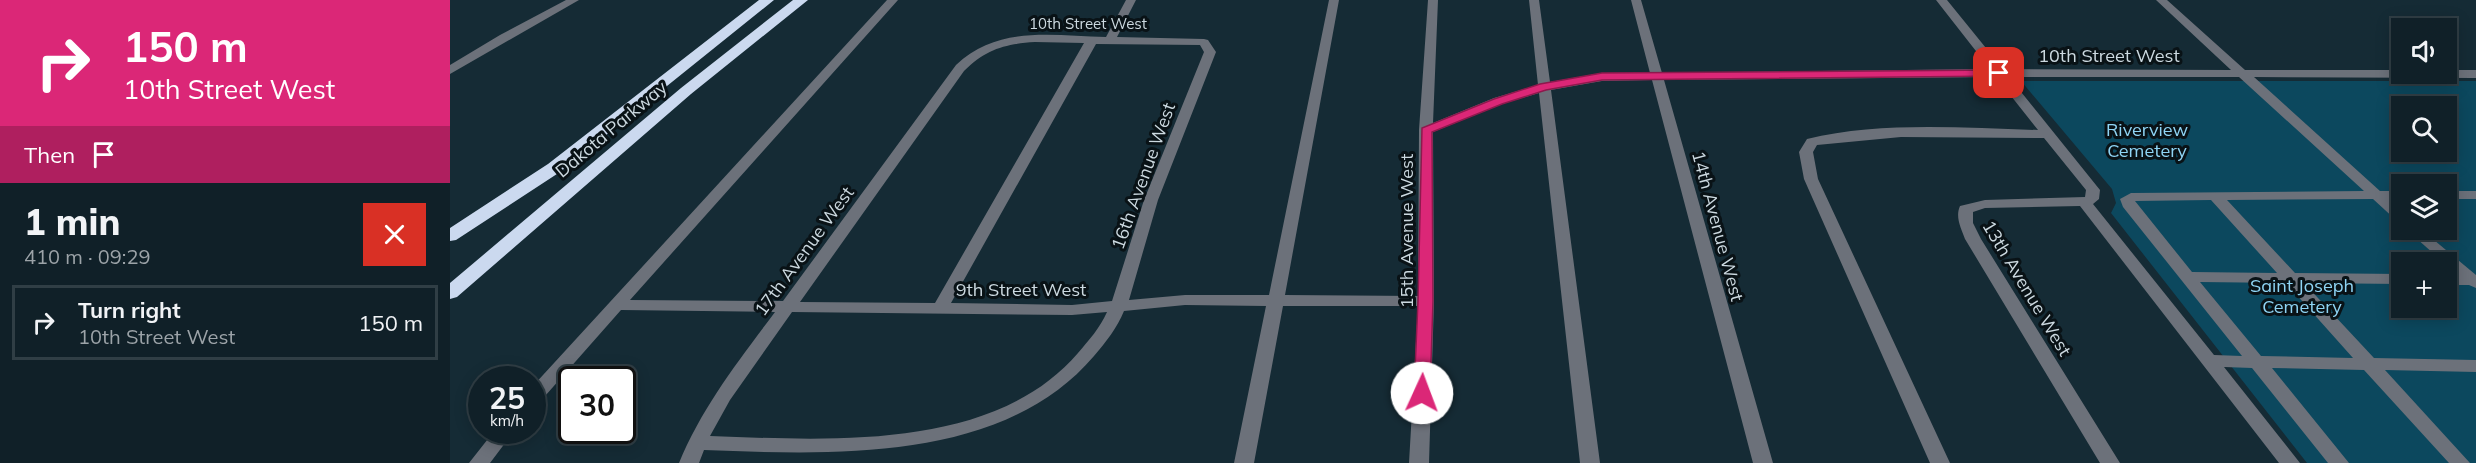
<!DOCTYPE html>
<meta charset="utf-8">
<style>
body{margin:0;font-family:Mulish,sans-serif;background:#1e2d34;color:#f1f3f6;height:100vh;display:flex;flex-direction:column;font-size:22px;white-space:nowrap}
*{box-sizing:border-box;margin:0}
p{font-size:20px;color:#9ca3a8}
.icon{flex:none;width:33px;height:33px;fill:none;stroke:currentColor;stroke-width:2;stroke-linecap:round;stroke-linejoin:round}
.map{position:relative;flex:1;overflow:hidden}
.panel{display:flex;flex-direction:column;background:#102028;width:450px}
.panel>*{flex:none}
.hud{background:#db2777;color:#fff;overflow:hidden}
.tools{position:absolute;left:1941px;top:18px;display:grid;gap:12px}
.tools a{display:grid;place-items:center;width:66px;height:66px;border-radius:0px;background:#102028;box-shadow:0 3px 15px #0003,0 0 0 2px #303e45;font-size:30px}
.speed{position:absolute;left:18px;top:366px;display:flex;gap:12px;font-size:30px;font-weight:700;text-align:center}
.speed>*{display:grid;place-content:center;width:78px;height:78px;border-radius:50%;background:#102028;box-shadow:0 3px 15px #0003,0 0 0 2px #303e45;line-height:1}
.speed small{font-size:15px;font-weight:400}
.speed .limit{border:3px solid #111;border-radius:9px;background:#fff;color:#111}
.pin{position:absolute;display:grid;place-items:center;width:51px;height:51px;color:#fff;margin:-26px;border-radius:12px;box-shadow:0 3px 9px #0006}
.me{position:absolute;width:66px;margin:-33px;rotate:2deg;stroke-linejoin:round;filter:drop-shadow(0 0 4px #0008)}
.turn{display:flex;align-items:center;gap:21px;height:126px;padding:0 24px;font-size:27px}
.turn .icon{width:78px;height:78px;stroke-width:2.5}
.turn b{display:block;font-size:42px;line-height:51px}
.then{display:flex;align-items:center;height:57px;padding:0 24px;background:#0003;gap:12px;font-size:22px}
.round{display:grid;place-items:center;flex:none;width:63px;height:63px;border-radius:0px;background:#1e2d34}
.head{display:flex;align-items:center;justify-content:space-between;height:102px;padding:0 24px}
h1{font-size:36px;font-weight:800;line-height:45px}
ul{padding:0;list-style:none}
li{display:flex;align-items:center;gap:18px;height:75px;margin:0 12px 9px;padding:0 12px;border:3px solid #303e45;border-radius:0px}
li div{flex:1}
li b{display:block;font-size:22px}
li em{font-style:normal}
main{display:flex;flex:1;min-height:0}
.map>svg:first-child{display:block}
</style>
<main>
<section class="panel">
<div class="hud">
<div class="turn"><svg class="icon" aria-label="right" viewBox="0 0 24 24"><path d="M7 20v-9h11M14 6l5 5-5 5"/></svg><div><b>150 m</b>10th Street West</div></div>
<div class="then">Then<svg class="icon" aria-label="arrive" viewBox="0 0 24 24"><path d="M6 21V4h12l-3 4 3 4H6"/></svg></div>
</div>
<div class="head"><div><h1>1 min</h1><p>410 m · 09:29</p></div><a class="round" style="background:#d93025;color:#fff"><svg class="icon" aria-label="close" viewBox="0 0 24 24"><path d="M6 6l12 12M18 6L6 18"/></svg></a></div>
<ul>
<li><svg class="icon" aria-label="right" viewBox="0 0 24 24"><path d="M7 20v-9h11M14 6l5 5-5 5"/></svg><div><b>Turn right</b><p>10th Street West</p></div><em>150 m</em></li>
</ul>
</section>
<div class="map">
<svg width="2026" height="463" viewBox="0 0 2026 463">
<rect width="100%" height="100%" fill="#152b35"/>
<path fill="#0c485e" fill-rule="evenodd" d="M1571,81H2026V463H1857L1661,213L1666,203L1662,189ZM1952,106H1996V152H1952ZM1952,184H1996V230H1952ZM1952,262H1996V308H1952Z"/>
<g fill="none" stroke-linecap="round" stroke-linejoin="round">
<path fill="#6c717a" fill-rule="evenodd" d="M116,0H129L0,74V65L50,35Z
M437,0H448L180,300L333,301L506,65C548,25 602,36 656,37L676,0H686L667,37L754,39L758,40L766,52L708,200L679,300L735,295H819L879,0H889L835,295L968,296L969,130L978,0H988L983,123L1044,98L1088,85L1079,0H1089L1100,82L1152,73H1200L1181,0H1191L1212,73L1540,69L1486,0H1497L1553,69L1781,70L1706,0H1717L1795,70H1952V74H1996V70H2026V78L1804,77L1930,191H1952V199H1940L1952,210V222L1947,221L1923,199L1777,200L1845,273L1952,274V284L1854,283L1924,358L2026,360V372L1935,370L2020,463H1999L1914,370L1822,368L1899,463H1878L1802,368L1774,367L1850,463H1829L1630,206L1535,208L1523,212V223L1531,239L1670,463H1650L1515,239C1511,228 1505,217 1510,206L1535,200L1635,197L1636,190L1594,138L1451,137L1367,145L1363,152L1368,179L1500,463H1480L1354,179L1349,152L1357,139C1429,121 1514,128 1588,130L1546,77L1214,80L1323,463H1303L1202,80L1152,81L1101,90L1150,463H1130L1089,93L1052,104L983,132L984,301L979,463H959L968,306H833L804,463H784L816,306L735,305L674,311C667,328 656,342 644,356C553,463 383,455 254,450L249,463H229C252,407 289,360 325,312L171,310L88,404L82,405V387ZM585,42L634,43L485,303L350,302L514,71C536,49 555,44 585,42ZM646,44L750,45L754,52L694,200L662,301L622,305L501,303ZM1559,77H1789L1914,191L1681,193L1670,199L1673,207L1792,356L1764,355L1643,204L1649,199L1650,190ZM1761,200L1827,273L1742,272L1685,201ZM1750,282L1836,283L1903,358L1811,356ZM342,312L622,315L657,312C650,328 639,340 628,353C543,452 378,440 260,436L280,400Z
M1996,191H2026V199H1996Z
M1957,230H1972L2026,275V288L2019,285H1996V275H2007L1996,266V262H1993Z
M45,430H65L40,463H19Z"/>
<path fill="#cbd9ef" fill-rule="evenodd" d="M309,0H324L110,172L6,240L0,241V228L98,164Z
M343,0H358L241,94L7,297L0,299V283L231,88Z"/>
</g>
<path fill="#db2777" stroke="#8e194d" stroke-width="1.5" d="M1549,70L1553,71V76L1152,80L1096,90L1052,104L982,132L983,301L980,393L977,398H966L964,393L968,301L972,128L1044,99L1090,84L1152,73Z"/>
<g text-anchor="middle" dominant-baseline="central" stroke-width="6" stroke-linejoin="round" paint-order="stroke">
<g font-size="15" fill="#ccd9e0" stroke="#091216">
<text x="638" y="23">10th Street West</text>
</g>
<g font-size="18" fill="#ccd9e0" stroke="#091216">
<text x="1659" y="55">10th Street West</text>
<text transform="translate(161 129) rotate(-40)">Dakota Parkway</text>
<text transform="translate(693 176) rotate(-70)">16th Avenue West</text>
<text transform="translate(1268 226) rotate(75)">14th Avenue West</text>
<text transform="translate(956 231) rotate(-90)">15th Avenue West</text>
<text transform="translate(354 251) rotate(-54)">17th Avenue West</text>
<text transform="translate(1577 288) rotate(59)">13th Avenue West</text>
<text x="571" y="289">9th Street West</text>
</g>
<g font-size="18" fill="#8fd5f5" stroke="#091216">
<text x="1697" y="129">Riverview<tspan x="1697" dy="21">Cemetery</tspan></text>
<text x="1852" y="285">Saint Joseph<tspan x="1852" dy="21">Cemetery</tspan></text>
</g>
</g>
</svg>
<div class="tools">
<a><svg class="icon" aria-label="sound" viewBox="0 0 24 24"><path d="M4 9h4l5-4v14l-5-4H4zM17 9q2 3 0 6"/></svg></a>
<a><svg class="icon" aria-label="search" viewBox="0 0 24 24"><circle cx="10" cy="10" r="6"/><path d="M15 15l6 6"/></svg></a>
<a><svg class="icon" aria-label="layers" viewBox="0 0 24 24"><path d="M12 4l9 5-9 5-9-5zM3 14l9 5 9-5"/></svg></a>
<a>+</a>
</div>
<div class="speed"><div>25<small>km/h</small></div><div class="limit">30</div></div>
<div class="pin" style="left:1549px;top:73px;background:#d93025"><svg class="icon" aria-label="arrive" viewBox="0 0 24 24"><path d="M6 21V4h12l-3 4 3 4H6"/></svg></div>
<svg class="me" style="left:972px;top:393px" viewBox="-20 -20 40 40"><circle r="19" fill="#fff"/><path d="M0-13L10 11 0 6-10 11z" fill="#db2777"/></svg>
</div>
</main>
